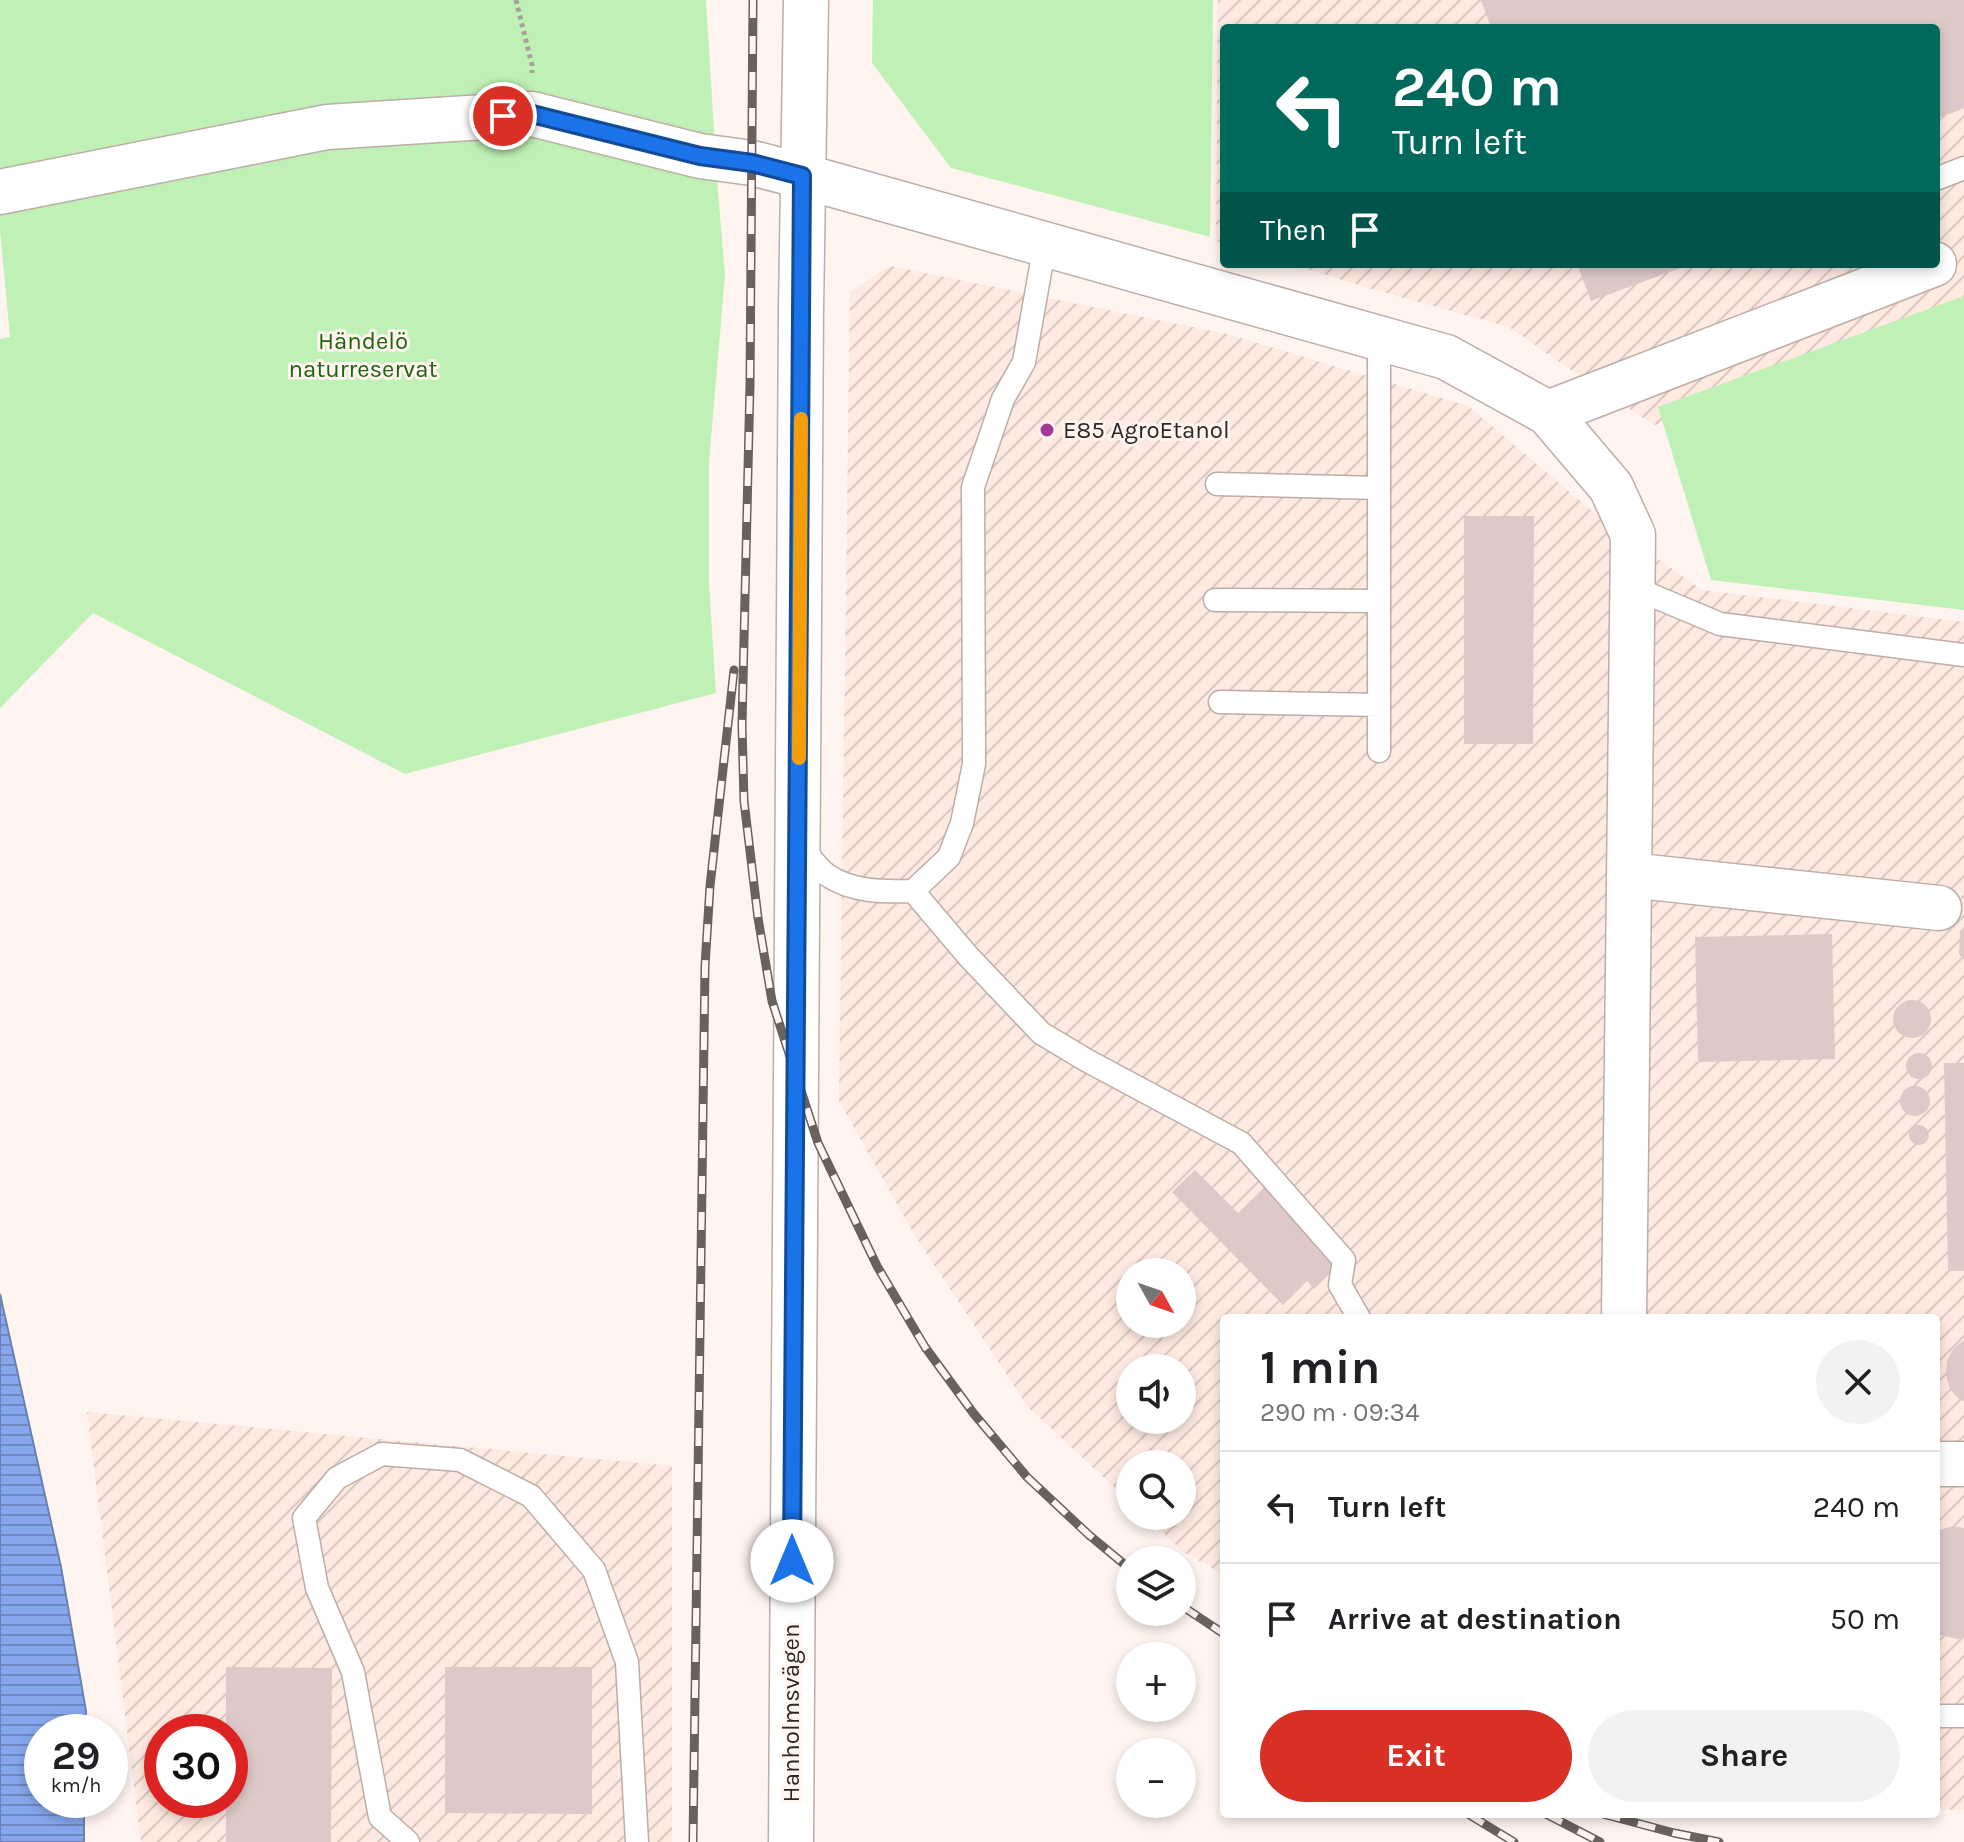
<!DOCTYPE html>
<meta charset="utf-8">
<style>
body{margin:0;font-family:Karla,sans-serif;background:#f2f2f2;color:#202124;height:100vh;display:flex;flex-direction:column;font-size:30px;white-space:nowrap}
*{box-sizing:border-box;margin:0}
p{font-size:26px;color:#757577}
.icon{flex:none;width:44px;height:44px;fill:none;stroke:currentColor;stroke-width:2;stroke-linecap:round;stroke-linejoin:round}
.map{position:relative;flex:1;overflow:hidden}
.panel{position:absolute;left:1220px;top:1314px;width:720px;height:504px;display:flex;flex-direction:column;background:#fff;border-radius:8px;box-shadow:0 4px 12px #0003}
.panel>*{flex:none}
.hud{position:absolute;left:1220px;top:24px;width:720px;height:244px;border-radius:8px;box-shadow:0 4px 12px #0003;background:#00695c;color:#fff;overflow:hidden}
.needle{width:52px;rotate:130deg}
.tools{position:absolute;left:1116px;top:1258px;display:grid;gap:16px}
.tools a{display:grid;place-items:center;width:80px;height:80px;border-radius:50%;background:#fff;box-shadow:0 4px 12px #0003;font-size:40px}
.speed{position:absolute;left:24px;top:1714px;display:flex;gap:16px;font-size:40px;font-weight:700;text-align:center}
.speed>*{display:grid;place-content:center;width:104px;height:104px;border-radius:50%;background:#fff;box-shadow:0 4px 12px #0003;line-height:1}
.speed small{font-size:20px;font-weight:400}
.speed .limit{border:12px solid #d22;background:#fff;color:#111}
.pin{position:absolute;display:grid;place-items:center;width:68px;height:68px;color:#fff;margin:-34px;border:4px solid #fff;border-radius:50%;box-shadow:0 2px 8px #0007}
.me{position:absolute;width:88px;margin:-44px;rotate:0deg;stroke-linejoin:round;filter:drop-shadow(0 0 6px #0008)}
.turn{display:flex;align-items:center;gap:28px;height:168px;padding:0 40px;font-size:36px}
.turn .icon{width:104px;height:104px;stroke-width:2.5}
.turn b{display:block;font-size:56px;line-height:68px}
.then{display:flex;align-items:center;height:76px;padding:0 40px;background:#0003;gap:16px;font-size:30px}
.round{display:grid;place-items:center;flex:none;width:84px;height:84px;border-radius:42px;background:#f2f2f2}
.head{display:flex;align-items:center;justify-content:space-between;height:136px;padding:0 40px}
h1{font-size:48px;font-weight:700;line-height:60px}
.button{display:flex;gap:16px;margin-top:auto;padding:16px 40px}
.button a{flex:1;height:92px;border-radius:48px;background:#d93025;color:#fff;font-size:32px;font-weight:700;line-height:92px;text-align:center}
.button a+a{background:#f2f2f2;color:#202124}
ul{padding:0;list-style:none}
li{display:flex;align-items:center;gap:24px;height:112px;padding:0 40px;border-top:2px solid #e0e0e0}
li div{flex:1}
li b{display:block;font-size:30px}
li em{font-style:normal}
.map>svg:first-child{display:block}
</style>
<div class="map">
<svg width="1964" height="1842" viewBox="0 0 1964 1842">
<defs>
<pattern id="industrial-furrows" width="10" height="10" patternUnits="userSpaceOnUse" patternTransform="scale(2)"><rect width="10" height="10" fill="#feeae1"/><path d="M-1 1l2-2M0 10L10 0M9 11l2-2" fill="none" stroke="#dac9c1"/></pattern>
<pattern id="water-rules" width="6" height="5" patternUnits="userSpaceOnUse" patternTransform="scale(2)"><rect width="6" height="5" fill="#86a7ed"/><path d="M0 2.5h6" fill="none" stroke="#6e88c0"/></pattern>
</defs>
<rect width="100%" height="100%" fill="#fff4f0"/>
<path fill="url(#industrial-furrows)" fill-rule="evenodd" d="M1218,0H1964V312L1655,425L1613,399L1509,327L1372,289L1290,264H1936V28H1224V244L1216,241Z
M890,266L1227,334L1468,406L1604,521L1702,590L1964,622V1810L1936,1809V1318H1224V1575L1182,1551L1145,1516H1182V1464H1130V1502L1028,1407L914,1234L839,1101L850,292ZM1130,1272H1182V1324H1130ZM1130,1368H1182V1420H1130Z
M87,1412L672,1466V1842H141ZM162,1732H230V1800H162Z"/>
<path fill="#bff0b6" d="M0,0H706L717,180L725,275L709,462V584L716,693L405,774L93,613L0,708V339L10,337L0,230Z
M873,0H1213L1210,237L951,168L872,63Z
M1964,296V610L1711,580L1658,407Z"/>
<path fill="url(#water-rules)" stroke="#6c81b1" stroke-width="2" d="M0,1294L61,1567L86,1711L85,1732H42V1800H84V1842H0Z"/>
<path fill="#dcc9c8" d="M1481,0H1964V108L1936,119V28H1491Z
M1577,264H1691L1591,301Z
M1464,516H1534L1533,744H1464Z
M1964,927V960L1959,954L1960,931Z
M1832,934L1835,1059L1698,1062L1695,937Z
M1893 1019a19 19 0 1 1 38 0a19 19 0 1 1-38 0Z
M1906 1066a13 13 0 1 1 26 0a13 13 0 1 1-26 0Z
M1944,1063H1964V1271H1948Z
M1900 1101a15 15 0 1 1 30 0a15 15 0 1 1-30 0Z
M1909 1135a10 10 0 1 1 20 0a10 10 0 1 1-20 0Z
M1195,1170L1238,1213L1269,1183L1344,1260L1314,1289L1307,1281L1283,1305L1172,1192Z
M1964,1340V1401L1959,1399L1950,1389L1946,1375L1947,1361L1953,1349Z
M1953,1526L1964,1528V1637L1958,1639L1936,1634V1531Z
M226,1667L332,1668L331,1842H226V1800H230V1732H226Z
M445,1667H592V1814L445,1813Z"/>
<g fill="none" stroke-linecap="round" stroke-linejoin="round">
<g stroke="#beada6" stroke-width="25">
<path id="lane" d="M1936,179L1964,168
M1379,338V751
M1217,484L1379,488
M1632,587L1720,624L1964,655
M1215,600L1379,601
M1220,702L1379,705
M801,846C809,855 817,868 827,875C852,892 883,892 913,891L949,857L962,823L974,764L973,487L1003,399L1024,362L1045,244
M913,891L968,956L1041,1033L1086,1060L1241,1143L1344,1260L1340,1285L1359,1318
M1936,1716H1964
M408,1842L380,1817L353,1672L317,1588L304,1518L337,1478L382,1454L460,1460L531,1496L594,1570L627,1662L637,1842"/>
</g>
<g stroke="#beada6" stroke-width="47">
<path id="street" d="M0,192L327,127L532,114L700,156L752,163L802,176L1446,357L1548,413L1611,487L1633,535L1624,1318
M1548,413L1934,264
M1629,875L1939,908
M1936,1464H1964
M791,1842L801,310L806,0"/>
</g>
<path stroke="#a9a09c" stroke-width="5" stroke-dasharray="4 4" stroke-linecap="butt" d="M516,0L532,65V73"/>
<use href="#lane" stroke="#fff" stroke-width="22"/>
<use href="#street" stroke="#fff" stroke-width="44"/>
<g stroke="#68615e" stroke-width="9">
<path id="rail" d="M753,0L750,384L742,725L744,801L758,918L772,1001L818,1143L877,1266L925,1347L974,1414L1027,1477L1089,1535L1130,1569
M1182,1606L1224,1634
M1468,1814L1514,1842
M1546,1814L1600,1842
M1603,1814L1674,1833L1719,1842
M693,1842L705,966L710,886L734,670"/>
</g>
<use href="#rail" stroke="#fff4f0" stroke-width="6" stroke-dasharray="18" stroke-linecap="butt"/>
</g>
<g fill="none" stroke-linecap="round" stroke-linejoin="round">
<g stroke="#114b97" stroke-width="20">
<path id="route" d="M503,116L532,114L700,156L752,163L802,176L792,1561"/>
</g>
<use href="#route" stroke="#1a73e8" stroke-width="14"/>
<path stroke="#f59e0b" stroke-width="14" d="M799,758L801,419"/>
</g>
<circle fill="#a53795" stroke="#fff4f0" stroke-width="3" cx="1047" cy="430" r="8"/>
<g text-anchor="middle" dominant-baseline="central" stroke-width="6" stroke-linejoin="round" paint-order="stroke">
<g font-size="24" fill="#1c660e" stroke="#fff4f0">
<text x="363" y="341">Händelö<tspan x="363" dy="28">naturreservat</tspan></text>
</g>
<g font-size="24" fill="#2e2825" stroke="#fff4f0" text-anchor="start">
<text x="1063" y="430">E85 AgroEtanol</text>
</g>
<g font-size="24" fill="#2e2825" stroke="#fff4f0">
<text transform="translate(791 1713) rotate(-90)">Hanholmsvägen</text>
</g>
</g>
</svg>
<div class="tools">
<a><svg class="needle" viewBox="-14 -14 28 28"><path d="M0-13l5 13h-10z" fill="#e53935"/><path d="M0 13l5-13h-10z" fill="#757577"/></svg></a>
<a><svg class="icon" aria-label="sound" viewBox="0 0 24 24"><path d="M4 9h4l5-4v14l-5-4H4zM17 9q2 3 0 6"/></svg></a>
<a><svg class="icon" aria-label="search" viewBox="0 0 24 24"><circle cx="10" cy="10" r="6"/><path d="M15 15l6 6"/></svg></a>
<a><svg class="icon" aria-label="layers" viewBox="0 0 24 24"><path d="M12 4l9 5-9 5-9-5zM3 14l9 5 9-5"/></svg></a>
<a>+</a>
<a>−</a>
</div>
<div class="speed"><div>29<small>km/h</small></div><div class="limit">30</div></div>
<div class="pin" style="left:503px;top:116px;background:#d93025"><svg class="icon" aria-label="arrive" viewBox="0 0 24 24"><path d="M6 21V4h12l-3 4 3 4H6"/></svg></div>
<svg class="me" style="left:792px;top:1561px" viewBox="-20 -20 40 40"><circle r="19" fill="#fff"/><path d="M0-13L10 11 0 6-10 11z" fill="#1a73e8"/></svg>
<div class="hud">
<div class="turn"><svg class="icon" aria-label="left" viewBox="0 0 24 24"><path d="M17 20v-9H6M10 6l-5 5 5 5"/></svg><div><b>240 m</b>Turn left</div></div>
<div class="then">Then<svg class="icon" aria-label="arrive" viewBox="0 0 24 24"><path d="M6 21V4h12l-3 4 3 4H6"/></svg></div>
</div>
<section class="panel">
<div class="head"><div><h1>1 min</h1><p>290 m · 09:34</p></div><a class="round"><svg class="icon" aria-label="close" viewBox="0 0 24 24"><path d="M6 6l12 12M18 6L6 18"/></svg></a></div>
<ul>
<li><svg class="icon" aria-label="left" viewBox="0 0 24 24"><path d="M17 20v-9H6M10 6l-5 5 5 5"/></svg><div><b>Turn left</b></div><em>240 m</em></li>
<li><svg class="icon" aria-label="arrive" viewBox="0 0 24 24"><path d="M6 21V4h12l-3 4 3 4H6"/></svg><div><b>Arrive at destination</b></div><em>50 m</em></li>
</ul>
<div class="button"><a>Exit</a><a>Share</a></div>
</section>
</div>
